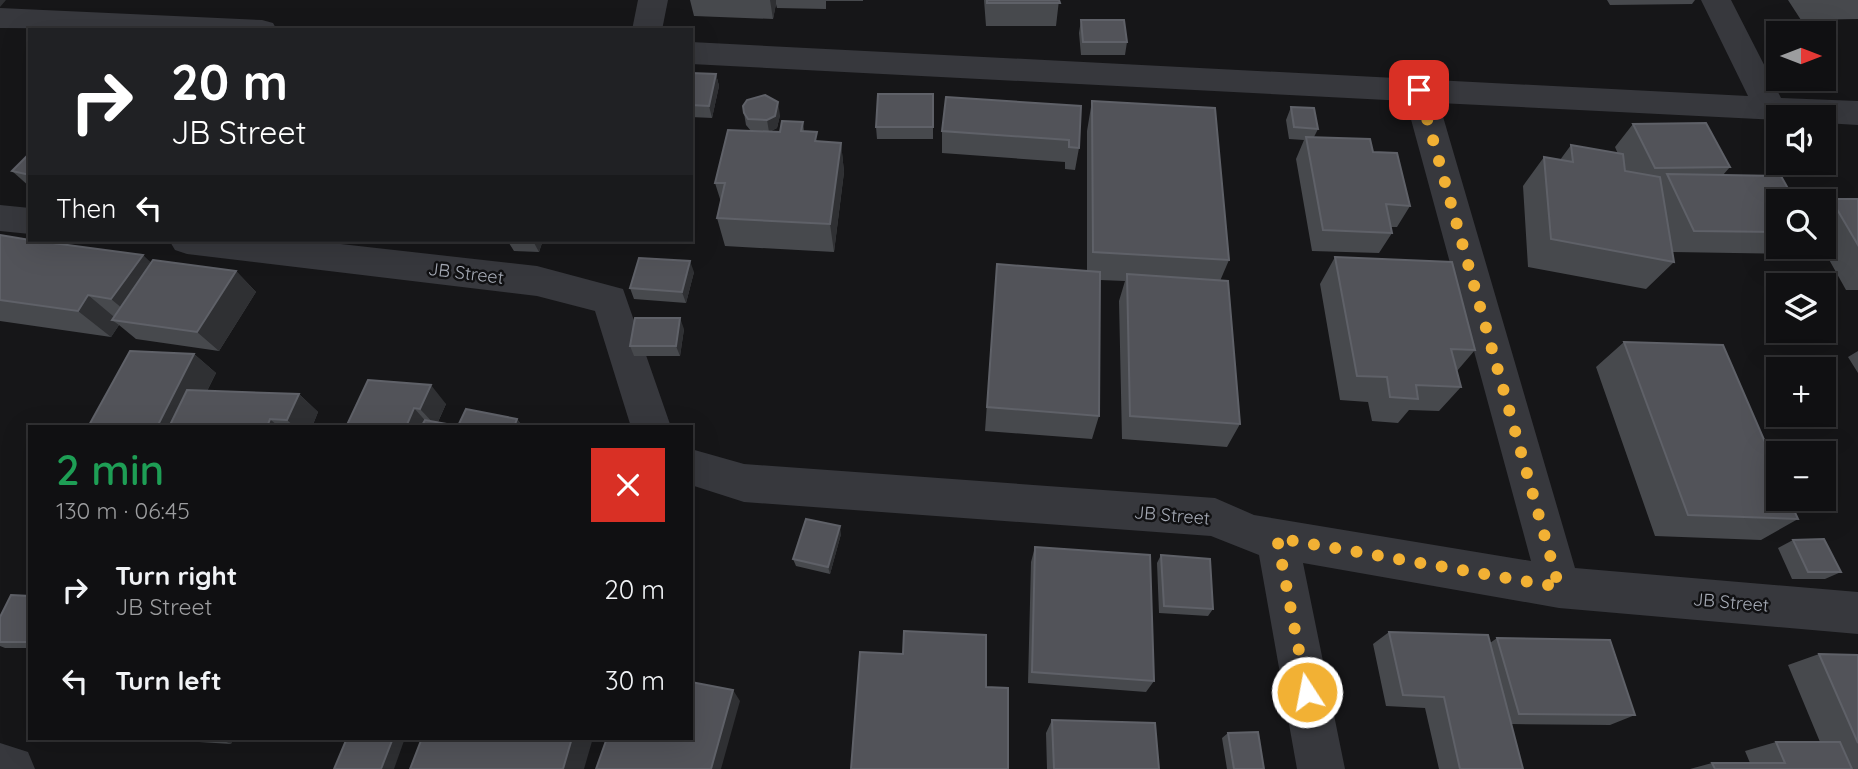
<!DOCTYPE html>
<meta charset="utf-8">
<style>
body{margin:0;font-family:Quicksand,sans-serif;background:#1e1e20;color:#f1f3f6;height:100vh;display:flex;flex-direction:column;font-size:26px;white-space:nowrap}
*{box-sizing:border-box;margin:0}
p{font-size:23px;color:#9c9d9f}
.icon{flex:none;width:38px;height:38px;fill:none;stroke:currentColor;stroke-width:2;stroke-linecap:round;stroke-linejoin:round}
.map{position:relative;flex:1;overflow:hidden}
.drawer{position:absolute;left:28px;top:425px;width:665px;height:315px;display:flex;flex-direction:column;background:#101012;border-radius:0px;box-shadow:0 7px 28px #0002,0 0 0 2px #303032}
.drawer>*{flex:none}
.hud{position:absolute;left:28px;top:28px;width:665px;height:214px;border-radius:0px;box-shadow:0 7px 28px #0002,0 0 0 2px #303032;background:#202124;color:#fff;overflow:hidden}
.needle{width:46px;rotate:90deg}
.fabs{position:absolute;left:1766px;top:21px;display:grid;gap:14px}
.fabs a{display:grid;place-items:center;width:70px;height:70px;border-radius:0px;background:#101012;box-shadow:0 7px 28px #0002,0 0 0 2px #303032;font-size:35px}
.pin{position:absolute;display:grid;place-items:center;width:60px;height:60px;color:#fff;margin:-30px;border-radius:14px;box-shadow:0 4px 10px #0006}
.me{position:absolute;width:77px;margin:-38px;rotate:349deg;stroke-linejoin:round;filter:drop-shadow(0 0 5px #0008)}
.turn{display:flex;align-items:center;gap:24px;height:147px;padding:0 28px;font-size:32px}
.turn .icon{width:91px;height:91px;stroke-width:2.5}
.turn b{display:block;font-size:49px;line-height:60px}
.then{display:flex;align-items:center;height:66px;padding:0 28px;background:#0003;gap:14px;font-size:26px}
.round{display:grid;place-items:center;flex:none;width:74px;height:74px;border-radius:0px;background:#1e1e20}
.overview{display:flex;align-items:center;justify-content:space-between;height:119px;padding:0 28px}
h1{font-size:42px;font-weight:600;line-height:52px;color:#1e9e55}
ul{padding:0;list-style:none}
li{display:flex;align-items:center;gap:21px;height:91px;padding:0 28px}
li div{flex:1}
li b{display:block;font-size:26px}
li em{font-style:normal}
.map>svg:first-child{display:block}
</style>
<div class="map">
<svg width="1858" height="769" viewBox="0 0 1858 769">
<rect width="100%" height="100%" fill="#161618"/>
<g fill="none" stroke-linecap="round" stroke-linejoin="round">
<path fill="#37383d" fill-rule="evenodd" d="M638,0H668L662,30H632Z
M1701,0H1731L1781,98L1858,101V125L1824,123V117H1778V120L1439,103L1575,568L1858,592V634L1559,608L1303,563L1345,769H1297L1259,555L1211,536L744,502L691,485V449L744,464L1215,498L1254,515L1531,561L1406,101L691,64V42L1748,96Z
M0,8L262,20L273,23L277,30L0,28Z
M0,205L30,208V234L0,231Z
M169,240H305L537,266L623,289L671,427H631L595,311L537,296L187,254L175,250Z
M0,743L28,752L35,769H0Z"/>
</g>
<path fill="#47494d" d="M690,0H863V1H826V9L777,8L776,4L773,19L694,16Z
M984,0H1059L1056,26H986Z
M1607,0H1695L1692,4L1610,5Z
M1788,0H1858V19L1801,20Z
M1081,20L1127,42L1125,55H1081L1079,33Z
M691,73L716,74L719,86L712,118L691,117Z
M933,94V139H877L876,127Z
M1092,101L1229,260L1220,281L1240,424L1227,447L1122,439L1119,301L1125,281L1100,280L1099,416L1092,439L985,431L997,264L1087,271V131Z
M1081,106L1079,148L1075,170L1065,169V162L942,153V131Z
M1291,107L1318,129L1314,137L1373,152L1410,206L1397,227H1391L1392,233L1379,253L1312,251L1296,159L1304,140L1289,139L1286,120Z
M744,113L780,115L777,128L769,132L751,131L746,125Z
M803,122L804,132L818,141L841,143L844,172L834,252L725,246L717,218L721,202L715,183L780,132Z
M1633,124L1730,167L1723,175L1778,201V247H1796L1788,254L1673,252L1672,249L1674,262L1646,289L1528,267L1523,186L1544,157L1560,160L1571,145L1618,154L1615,147Z
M30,153V187L12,171Z
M1831,199H1858V290H1846L1822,247H1824V206Z
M0,235L152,263L236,271L256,292L219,351L136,339L119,325L111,337L0,321Z
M507,240H543L539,252L514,251Z
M1335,257L1475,350L1457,371L1461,387L1439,411L1409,410L1398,423L1372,421L1368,402L1340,400L1320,284Z
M694,272L686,303L634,299L630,288Z
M684,329L680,356H634L630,346Z
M1624,342L1798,519L1761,540L1655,536L1596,367Z
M1858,351V373L1848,357Z
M194,354L216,373L207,391L299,394L318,412L312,427H88Z
M368,380L446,404L438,422L458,426L517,419L523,427H346Z
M841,534L830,574L796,566L793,559Z
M1793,540L1841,572L1825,579H1792L1778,548Z
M1035,547L1154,681L1146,692L1028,683L1031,562Z
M1161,555L1213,609L1208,616L1159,613L1157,563Z
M30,596V648H5L0,646V617Z
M1389,632L1490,643L1497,638L1635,715L1610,725L1511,724L1523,769H1439L1425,708L1386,706L1373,644Z
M1819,654L1858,655V769H1690L1712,763H1750L1745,751L1776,742H1820L1788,665Z
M1052,720L1159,769H1047L1046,733Z
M1228,733L1264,769H1227L1222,738Z
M187,738H233L231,744L199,742Z"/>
<path fill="#2f3033" d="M0,0H6L0,7Z
M770,0H776V4L773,19Z
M716,74L719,86L712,118L709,106Z
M778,102L780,115L777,128L769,132L767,120Z
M841,143L844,172L834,252L830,224Z
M534,240H543L539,252L533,241Z
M143,255L172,282L141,324L111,299Z
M690,261L694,272L686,303L682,292Z
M236,271L256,292L219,351L197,332Z
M88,295L119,321L112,320L119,325L111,337L78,311Z
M680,318L684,329L680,356L676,346Z
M194,354L216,373L189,427H157Z
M431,385L446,404L436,426L420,409Z
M299,394L318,412L312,427H295L287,420Z
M414,408L430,426L429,427H406Z
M270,419L279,427H267Z
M517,419L523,427H514Z
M840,526L841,534L830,574L828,567Z
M733,690L740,701L721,769H711Z
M217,738H233L231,744Z
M393,738H405L394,769H381Z
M572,738H593L584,769H563Z"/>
<path fill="#525359" stroke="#5f6168" stroke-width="2" d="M987,0H1059L1060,3H987Z
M1081,20H1124L1127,42H1083Z
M691,73L716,74L709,106L691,105Z
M878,94H933V127H876Z
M765,95L778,102L775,116L767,120L748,119L744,113L743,106L747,100Z
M946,97L1081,106L1079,148L1069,147V140L942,131Z
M1092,101L1215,108L1229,260L1093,252Z
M1291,107L1314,108L1318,129L1294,127Z
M782,121L803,122L801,131L817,132L815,141L841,143L830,224L717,218L725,183H715L728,130L780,132Z
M1706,123L1730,167L1655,168L1633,124Z
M1306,137L1370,139L1373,152L1397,153L1410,206L1386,204L1392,233L1323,230Z
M1571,145L1623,154L1625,171L1660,177L1674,262L1551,239L1544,157L1573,162Z
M30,153V175L12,171Z
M1667,174L1781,176L1795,201H1778V232L1694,231Z
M1831,199H1858V245Z
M0,235L30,240L143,255L111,299L88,295L78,311L0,300Z
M507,240H534L533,241Z
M1335,257L1452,262L1475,350L1451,349L1461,387L1416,385L1418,399L1390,397L1387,377L1357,376Z
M639,258L690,261L682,292L630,288Z
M153,260L236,271L197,332L112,320Z
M997,264L1100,272L1099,416L987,407Z
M1127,274L1228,281L1240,424L1130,416Z
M635,318H680L676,346H630Z
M1624,342L1723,345L1778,472V499H1789L1798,519L1688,515Z
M130,351L194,354L157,427H88Z
M368,380L431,385L420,409L414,408L406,427H346Z
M187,390L299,394L287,420L270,419L267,427H169Z
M466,409L517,419L514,427H421L425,420L458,426Z
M806,519L840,526L828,567L793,559Z
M1824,539L1841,572H1808L1793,540Z
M1035,547L1150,555L1154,681L1032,672Z
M1161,555L1210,559L1213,609L1164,606Z
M11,595L30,596V642H0V617Z
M904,631L986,635V687L1008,688V769H851L860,652L903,654Z
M1389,632L1488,635L1523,769H1460L1444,697L1403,695Z
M1497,638L1610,640L1635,715L1519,714Z
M1819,654L1858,655V743Z
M691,682L733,690L711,769H596L607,738H691Z
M1052,720L1155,723L1159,769H1054Z
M1258,732L1264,769H1234L1228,733Z
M347,738H393L381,769H334Z
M422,738H572L563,769H410Z
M1776,742H1840L1852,769H1715L1712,763H1785Z"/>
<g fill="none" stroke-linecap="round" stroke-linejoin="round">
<path stroke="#f2b134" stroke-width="12" stroke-dasharray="0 21.6" d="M1307,692L1277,538L1559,587L1419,90"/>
</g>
<g text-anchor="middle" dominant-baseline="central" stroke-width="5" stroke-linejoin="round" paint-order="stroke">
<g font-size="18" fill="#a8adb8" stroke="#111113">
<text transform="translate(466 273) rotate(7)">JB Street</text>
<text transform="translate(1172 515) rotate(5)">JB Street</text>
<text transform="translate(1731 602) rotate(5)">JB Street</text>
</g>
</g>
</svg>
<div class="fabs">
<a><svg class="needle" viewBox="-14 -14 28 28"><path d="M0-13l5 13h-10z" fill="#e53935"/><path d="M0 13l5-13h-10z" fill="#9c9d9f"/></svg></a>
<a><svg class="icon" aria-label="sound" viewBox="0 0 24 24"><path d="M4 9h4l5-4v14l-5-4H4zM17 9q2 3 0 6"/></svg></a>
<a><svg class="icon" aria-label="search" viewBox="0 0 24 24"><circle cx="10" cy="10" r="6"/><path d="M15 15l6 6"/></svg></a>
<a><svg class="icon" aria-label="layers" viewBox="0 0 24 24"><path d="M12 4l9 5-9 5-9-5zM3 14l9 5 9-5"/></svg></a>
<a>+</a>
<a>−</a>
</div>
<div class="pin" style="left:1419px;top:90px;background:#d93025"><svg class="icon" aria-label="arrive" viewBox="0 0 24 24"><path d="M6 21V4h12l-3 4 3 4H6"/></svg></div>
<svg class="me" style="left:1307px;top:692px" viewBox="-20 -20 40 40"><circle r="17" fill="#f2b134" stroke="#fff" stroke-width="3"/><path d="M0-11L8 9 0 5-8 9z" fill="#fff"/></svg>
<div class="hud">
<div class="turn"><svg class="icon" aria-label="right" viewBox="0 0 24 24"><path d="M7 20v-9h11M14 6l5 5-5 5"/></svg><div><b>20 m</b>JB Street</div></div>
<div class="then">Then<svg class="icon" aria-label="left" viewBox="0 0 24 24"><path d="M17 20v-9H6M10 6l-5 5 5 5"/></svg></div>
</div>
<section class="drawer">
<div class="overview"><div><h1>2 min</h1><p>130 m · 06:45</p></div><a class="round" style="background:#d93025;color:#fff"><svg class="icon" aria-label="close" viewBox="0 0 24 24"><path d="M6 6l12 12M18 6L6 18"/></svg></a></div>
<ul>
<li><svg class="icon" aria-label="right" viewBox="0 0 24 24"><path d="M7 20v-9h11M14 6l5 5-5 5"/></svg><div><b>Turn right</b><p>JB Street</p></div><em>20 m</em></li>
<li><svg class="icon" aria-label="left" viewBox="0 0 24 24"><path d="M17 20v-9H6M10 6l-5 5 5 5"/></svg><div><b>Turn left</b></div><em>30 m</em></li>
</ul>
</section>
</div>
